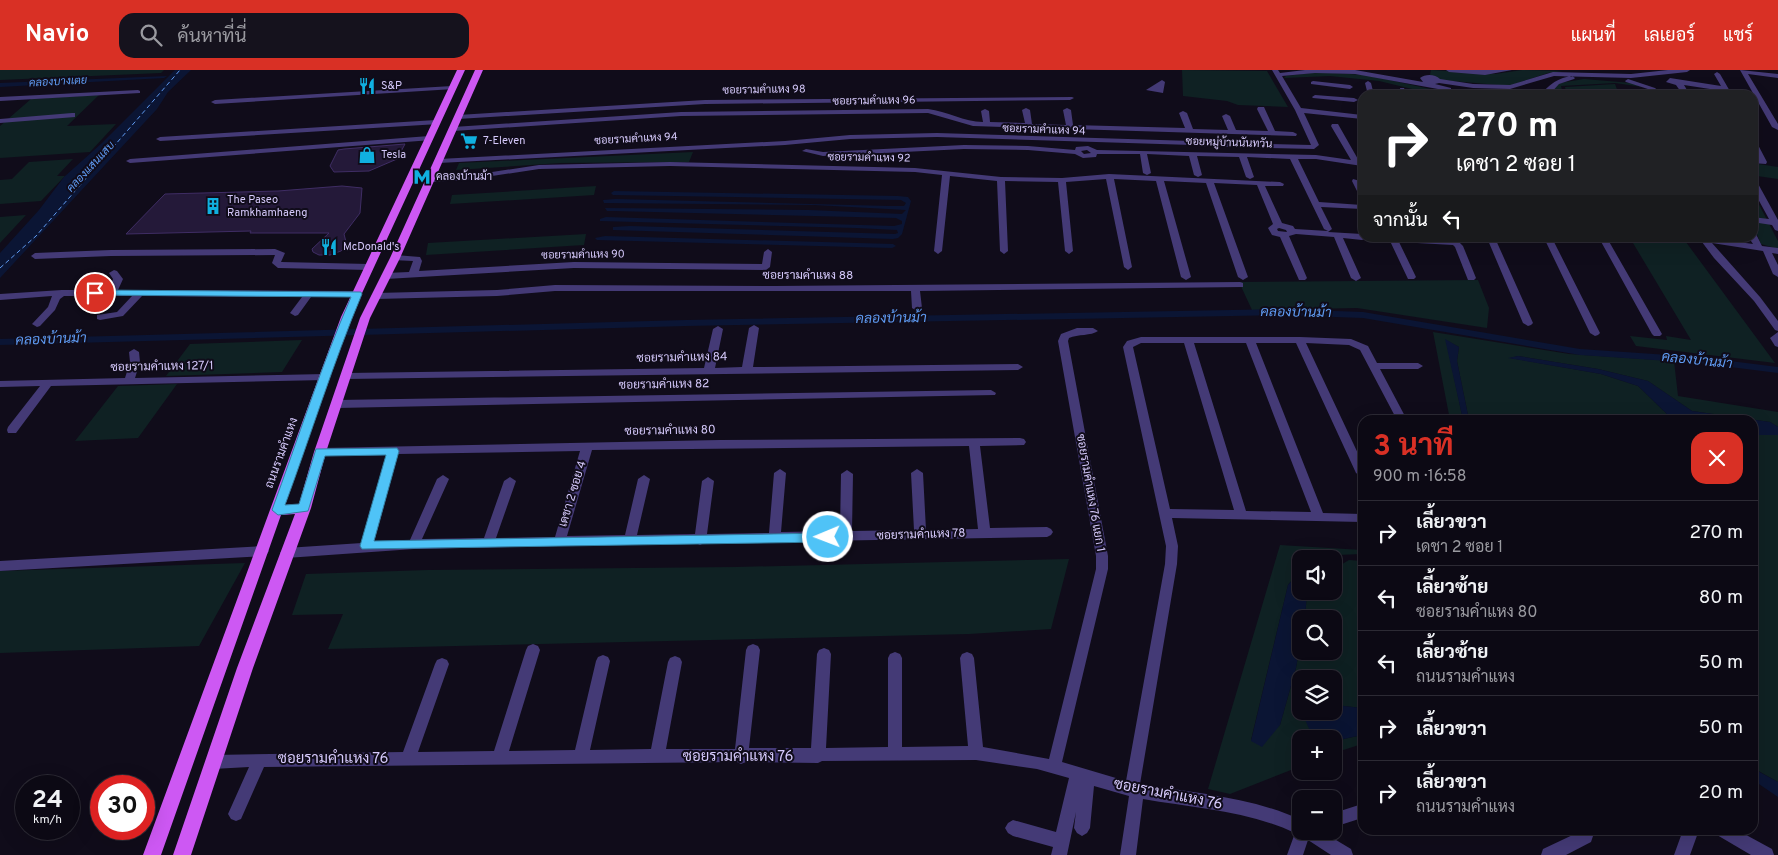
<!DOCTYPE html>
<html lang="th">
<meta charset="utf-8">
<style>
body{margin:0;font-family:Overpass,Sarabun,sans-serif;background:#15121d;color:#f1f3f6;height:100vh;display:flex;flex-direction:column;font-size:19px;white-space:nowrap}
*{box-sizing:border-box;margin:0}
p{font-size:16px;color:#9a9aa0}
.icon{flex:none;width:28px;height:28px;fill:none;stroke:currentColor;stroke-width:2;stroke-linecap:round;stroke-linejoin:round}
.map{position:relative;flex:1;overflow:hidden}
.sheet{position:absolute;left:1358px;top:345px;width:400px;height:420px;display:flex;flex-direction:column;background:#0c0914;border-radius:15px;box-shadow:0 5px 20px #0002,0 0 0 1px #2c2a34}
.sheet>*{flex:none}
.top-card{position:absolute;left:1358px;top:20px;width:400px;height:152px;border-radius:15px;box-shadow:0 5px 20px #0002,0 0 0 1px #2c2a34;background:#202124;color:#fff;overflow:hidden}
.fabs{position:absolute;left:1292px;top:480px;display:grid;gap:10px}
.fabs a{display:grid;place-items:center;width:50px;height:50px;border-radius:10px;background:#0c0914;box-shadow:0 5px 20px #0002,0 0 0 1px #2c2a34;font-size:25px}
.speed{position:absolute;left:15px;top:705px;display:flex;gap:10px;font-size:25px;font-weight:700;text-align:center}
.speed>*{display:grid;place-content:center;width:65px;height:65px;border-radius:50%;background:#0c0914;box-shadow:0 5px 20px #0002,0 0 0 1px #2c2a34;line-height:1}
.speed small{font-size:12px;font-weight:400}
.speed .limit{border:8px solid #d22;background:#fff;color:#111}
.pin{position:absolute;display:grid;place-items:center;width:42px;height:42px;color:#fff;margin:-21px;border:2px solid #fff;border-radius:50%;box-shadow:0 1px 5px #0007}
.me{position:absolute;width:55px;margin:-28px;rotate:269deg;stroke-linejoin:round;filter:drop-shadow(0 0 4px #0008)}
.turn{display:flex;align-items:center;gap:18px;height:105px;padding:0 15px;font-size:22px}
.turn .icon{width:65px;height:65px;stroke-width:2.5}
.turn b{display:block;font-size:35px;line-height:42px}
.then{display:flex;align-items:center;height:48px;padding:0 15px;background:#0003;gap:10px;font-size:19px}
.round{display:grid;place-items:center;flex:none;width:52px;height:52px;border-radius:15px;background:#15121d}
.head{display:flex;align-items:center;justify-content:space-between;height:85px;padding:0 15px}
h1{font-size:30px;font-weight:700;line-height:38px;color:#d93025}
ul{padding:0;list-style:none}
li{display:flex;align-items:center;gap:15px;height:65px;padding:0 15px;border-top:1px solid #2c2a34}
li div{flex:1}
li b{display:block;font-size:19px}
li em{font-style:normal}
header{display:flex;align-items:center;gap:30px;box-sizing:border-box;height:70px;padding:0 25px;background:#d93025;color:#fff}
header strong{font-size:24px}
nav{display:flex;gap:28px;margin-inline-start:auto;font-size:18px}
.search{width:350px;height:45px;background:#15121d;display:flex;align-items:center;gap:12px;box-sizing:border-box;padding:0 18px;border-radius:15px;color:#9a9aa0;font-size:19px}
.map>svg:first-child{display:block}
</style>
<header>
<strong>Navio</strong>
<div class="search"><svg class="icon" aria-label="search" viewBox="0 0 24 24"><circle cx="10" cy="10" r="6"/><path d="M15 15l6 6"/></svg>ค้นหาที่นี่</div>
<nav><a>แผนที่</a><a>เลเยอร์</a><a>แชร์</a></nav>
</header>
<div class="map">
<svg width="1778" height="785" viewBox="0 0 1778 785">
<rect width="100%" height="100%" fill="#100c1a"/>
<path fill="#0f2123" d="M0,0H164L161,3L0,10Z
M1182,0L1267,1L1288,37L1238,35L1227,31L1183,26Z
M1431,0L1495,4L1522,0L1563,1L1548,3L1509,16L1441,10L1430,5Z
M1318,2L1366,5L1435,20L1501,25H1437L1379,11L1330,6L1284,8L1286,6Z
M1584,9L1632,13L1643,17L1615,13L1561,16L1563,24L1552,25L1554,24V17L1560,13Z
M1615,14L1619,25H1567L1565,17Z
M99,25L67,56L116,54L90,82L0,88V56L31,29Z
M693,82L689,92L561,93L456,100L459,93Z
M73,89L57,106H65L41,131L0,134V110L12,109L29,92Z
M1752,93L1778,97V109L1757,106L1753,99Z
M596,116L594,125L450,134L452,125Z
M1752,121L1778,171V179L1761,174L1753,155Z
M26,145L0,173V147Z
M586,164L584,175L426,185L428,173Z
M1630,168H1683L1775,293L1636,276L1630,266L1667,270L1666,266L1691,270Z
M1478,210L1489,238L1487,258L1357,238L1252,240L1239,212Z
M1433,262L1569,284L1674,291L1678,326L1778,342V357L1770,352L1692,341L1648,311L1598,299L1518,286L1510,288L1601,304L1638,316L1666,343L1670,350H1469L1457,291L1459,277L1446,270L1463,350H1450Z
M302,270L282,302L166,306L190,274Z
M177,314L138,368L75,371L118,316Z
M1753,365H1778V712L1753,698Z
M1280,475L1362,480V484L1337,485L1333,489H1301V500L1288,515L1251,670L1280,655L1296,598L1301,569V581H1334V549H1305L1307,521H1334V499L1349,490L1362,491V638L1334,635V609H1301V641H1306L1302,643L1339,670L1362,665V674L1334,683V669H1301V696L1230,724L1208,719Z
M1069,489L1051,559L969,564L328,579L343,544L292,545L306,504L428,500L736,497Z
M245,493L199,576L0,583V501Z"/>
<path fill="#0b1534" d="M175,0H191L168,22L157,39L0,208V183L39,140L64,107L102,73Z
M167,6L164,8L0,17V13Z
M614,121L898,126L908,127L911,131L902,164L898,168L893,169L613,160V157L630,156L895,164L898,163L897,160L856,158L600,151V149L606,147L894,156L902,154V151L896,148L613,141H607L605,138L809,140L902,144L906,140L814,135L604,133L603,130L616,129L890,136H904L906,133L901,130L613,125L611,123Z
M605,166L893,174L896,176L892,178L597,170L595,168Z
M1445,269L1459,277L1457,291L1469,350H1463Z
M1518,286L1598,299L1648,311L1692,341L1770,352L1778,357V365H1753L1752,350H1695L1685,347L1681,350H1670L1666,343L1638,316L1601,304L1508,288Z
M1301,500V521H1307L1305,549H1301V569L1296,598L1280,655L1262,677L1251,671L1288,515Z
M1334,635L1362,638V665L1339,670L1311,663L1302,643L1306,641H1334Z
M1752,698L1778,712V727L1753,710Z"/>
<g fill="none" stroke-linecap="round" stroke-linejoin="round">
<path fill="#0b1534" fill-rule="evenodd" d="M1279,239L1363,242L1580,279L1698,287L1778,297V303L1698,293L1580,285L1363,248L1279,245L686,256L0,275V269L686,250Z"/>
<path stroke="#5f9bf3" stroke-width="1" stroke-dasharray="4.5 3" stroke-linecap="butt" d="M0,198L36,166L180,0"/>
</g>
<path fill="#241939" stroke="#3f2d64" d="M405,74L397,89L369,101L334,102L330,96L338,80L344,79Z
M342,116L362,118L360,143L344,164L347,176L341,181L330,185H319L313,182L312,179L329,163H250L251,161L126,164L165,124L278,121Z"/>
<g fill="none" stroke-linecap="round" stroke-linejoin="round">
<path fill="#443a76" fill-rule="evenodd" d="M1272,0H1278L1280,3L1305,0H1355L1423,12L1420,8C1425,4 1435,4 1440,9L1473,14L1510,15L1553,2L1631,4L1668,0H1690L1687,2L1631,8L1554,6L1510,19L1473,18L1439,13L1435,14L1451,18V20L1449,21L1355,4L1315,3L1282,6L1301,38L1362,45V49L1304,43L1319,75L1314,79L1196,76V72H1199L1311,75L1295,40Z
M1446,0H1512L1485,5L1449,2Z
M1740,0L1778,4V8L1748,4L1778,54V60L1772,57Z
M1717,2L1720,4L1731,23L1730,24H1726L1723,21L1684,15L1690,25H1683L1676,15L1666,12L1670,8L1721,16L1714,4Z
M1572,6L1575,8L1574,9L1559,14L1549,25H1538C1551,16 1553,9 1572,6Z
M1628,9L1655,18L1663,25H1656L1651,20L1626,12L1625,11Z
M1162,10L1165,12L1163,23L1146,20Z
M1313,11L1350,15L1353,17L1350,19L1311,14V12Z
M1368,11L1371,13L1374,25H1368L1365,13Z
M452,16L454,17V19L215,34L211,32L215,30Z
M1400,18H1404L1407,25H1401Z
M138,20L140,21V23L0,31V27Z
M1502,21L1527,23L1530,25L1500,24V22Z
M1315,25L1354,28L1358,30L1354,32L1313,28L1312,27Z
M1072,27L1074,28L1070,30L705,34L458,49L454,47L458,45L705,30Z
M1258,37H1264L1275,61L1293,62L1297,64L1296,66L973,56L928,43L681,46L453,61L449,59L453,57L681,42L928,39C947,41 964,52 983,52L981,41L985,39L989,41L990,52L1025,53L1022,40L1026,38L1030,40L1032,54L1066,55L1063,40L1067,38L1071,40L1073,55L1185,58L1179,43L1183,41L1187,43L1193,59L1228,60L1222,46L1226,44L1230,46L1236,60L1268,61L1257,39Z
M72,43H75V47L0,53V49Z
M436,50H439V54L160,71L156,69L160,67Z
M1332,54H1338L1359,91L1362,92V96L1316,89H1298L1319,132L1362,135V139L1321,137L1332,159L1328,162L1362,164V168H1366L1362,170L1343,168L1361,208L1356,211L1351,208L1334,167L1296,164L1289,166L1307,208L1305,210H1299L1280,167L1272,165L1268,158L1273,154L1257,115L1214,113L1248,207L1243,210L1238,207L1206,113L1164,111L1191,207L1186,210L1181,207L1156,111L1114,109L1132,197L1128,200L1124,197L1106,109L1066,112L1073,181L1069,184L1065,181L1058,112L1005,111L1008,181L1004,184L1000,181L997,111L950,106L942,181L938,184L934,181L942,105L915,102L670,96L539,99L466,110L431,112L427,110L431,108L466,106L539,95L670,92L915,98L1001,107L1062,108L1109,104L1280,112L1284,114L1283,116H1265L1282,153L1293,156L1295,159L1328,161L1324,159L1290,89L1247,87L1254,107L1250,109L1246,107L1239,87L1197,86L1202,105L1198,107L1194,105L1189,86L1147,84L1151,103L1147,105L1143,103L1140,84H1097L1096,87L1083,88L1075,84L1028,80L964,79L823,86L802,81L806,79L823,82L964,75L1028,76L1075,80L1076,77L1088,76L1097,80L1316,85L1351,90L1331,56ZM1087,80L1091,83L1084,84L1081,81ZM1279,158L1286,160L1287,162L1278,161L1277,159Z
M937,63L1192,71L1196,73L1192,75L937,67L850,69L785,75L439,93L435,91L439,89L785,71L850,65Z
M429,66L433,68L432,70L130,93L126,91L130,89Z
M1752,69L1756,71L1767,92L1766,94L1752,93V89H1758L1752,79Z
M1752,108L1756,110L1778,150V161L1775,160L1772,155L1752,152V147L1769,149L1752,118Z
M1353,109L1360,111L1362,116V125H1359L1352,111Z
M1752,162L1756,164L1762,176L1778,178V184L1772,183L1778,195V207L1773,204L1763,181L1712,173L1760,227L1778,251V261L1775,260L1754,231L1714,188L1702,172L1692,168H1709L1753,174L1749,168H1752Z
M1378,168H1413L1458,171L1463,176L1476,208L1474,210H1468L1455,177L1453,175L1399,172L1416,207L1414,209H1408L1390,171L1379,170Z
M1487,168H1495L1533,253L1531,255L1528,256L1523,253Z
M1544,168H1552L1600,263L1598,265L1595,266L1590,263Z
M1599,168H1607L1662,264L1660,266H1654L1652,264Z
M275,179L285,183L281,192L369,194L373,197L369,200L278,198L272,193L275,185L111,186L35,189L31,186L35,183L111,180Z
M768,179L772,182L770,197L766,200L574,198L386,209L381,206L386,203L409,202L413,191L392,190L391,188L395,185L420,187L422,191L419,201L574,192L762,194L764,182Z
M114,200L117,201L123,209L118,220L357,221L362,224L357,227H311L298,245L295,246L290,243L302,227L142,226L123,246L100,250L97,249V245L117,242L132,226H64L60,229L55,240L40,256L37,257L32,254L48,237L52,226L0,230V224L62,220H109L113,209L109,203Z
M1240,212L1243,213V217L920,221L922,238L917,241L912,238L911,221H555L497,226L376,229L371,226L376,223L497,220L555,215L774,216Z
M754,255L759,258L753,297L1018,294L1023,297L1018,300L346,309L341,306L346,303L704,298L713,259L718,256L723,259L715,298L742,297L749,258Z
M1077,258H1093L1098,261C1091,266 1078,264 1069,268L1068,271L1108,486V499L1062,692L1126,711L1165,494L1166,476L1123,277L1127,271L1141,267H1300L1351,269L1368,276L1377,293H1418L1423,296L1418,299H1380L1407,350H1397L1360,280L1349,275L1306,273L1362,392V407L1356,403L1296,273H1256L1323,443L1362,444V452L1172,448L1178,476L1177,494L1140,714C1194,723 1252,727 1301,750V761H1321L1351,779L1353,785H1331L1308,770L1303,785H1287L1295,763C1249,741 1194,738 1143,729L1136,785H1120L1129,726L1094,716L1090,758L1087,763L1082,766L1077,763L1074,758L1076,742L1067,785H1051L1053,777L1013,766L1008,763L1005,758L1008,753L1013,750L1056,762L1069,708L1037,699L976,690L822,691L818,693L746,692L741,694L737,692L264,697L241,749L236,751L231,749L228,744L249,697L213,699L208,697L206,692L208,687L213,685L403,682L435,594L437,590L442,588L447,590L449,594L418,682L494,681L526,580L528,576L533,574L538,576L540,580L509,681L575,680L596,591L598,587L603,585L608,587L610,591L590,680L651,679L668,592L670,588L675,586L680,588L682,592L666,679H735L746,580L748,576L753,574L758,576L760,580L749,678H811L817,584L819,580L824,578L829,580L831,584L826,678L888,677V588L890,584L895,582L900,584L902,588V677L968,676L960,588L962,584L967,582L972,584L974,588L983,677L1049,689L1096,499V486L1058,271L1061,264ZM1141,273H1184L1234,440L1170,439L1133,277ZM1194,273H1246L1311,442L1246,441Z
M1778,262V277L1775,276L1770,268Z
M134,279L139,282L140,292L135,308L325,304L330,307L325,310L51,316L16,363H8L7,360L8,357L40,316L0,317V311L125,308L130,292L129,282Z
M991,320L996,323L995,325L337,338L332,334L337,330Z
M1020,368L1024,369L1026,372L1024,375L980,376L990,458L1047,457L1051,459L1053,462L1051,465L1047,467L704,473L700,475L696,473L414,479L286,488L282,486L280,483L282,480L286,478L362,473L386,385L320,386L314,382L320,378L720,370ZM969,376L978,459L926,460L923,403L917,399L911,403L914,460L852,461L853,404L847,400L841,404L840,461L781,462L786,403L780,399L774,403L769,463L707,464L714,411L708,407L702,411L695,464L637,465L650,409L644,405L638,409L625,465L567,466L592,380ZM580,381L555,467L496,468L516,411L510,407L504,411L484,468L422,469L449,409L443,405L437,409L410,470L374,472L398,384Z
M263,476L267,478L269,481L267,484L263,486L0,501V491Z
M1362,734V748L1334,757V743Z
M1579,760H1595L1591,772L1566,785H1541L1543,779L1579,762Z
M1683,760H1699L1690,785H1674Z
M1714,760H1737L1772,779L1774,785H1751L1717,765Z"/>
<path fill="#cd58f3" fill-rule="evenodd" d="M457,0H465L351,247L285,435L299,434L314,382L360,248L390,188L475,0H483L400,188L370,248L326,382L311,438L253,598L191,785H173L237,598L295,444L281,445L161,785H143L341,247Z"/>
</g>
<path fill="#4fc3f7" stroke="#337fa1" d="M95,220L361,222L362,224C333,293 311,365 285,435L299,434L316,379L397,378L399,381L374,471L828,463L832,464L834,467L832,471L828,472L362,479L360,476L386,385L325,386L308,441L278,445L272,440C298,369 321,296 351,227L92,225V221Z"/>
<defs>
<g id="restaurant-bare" transform="scale(1.35)"><path d="M-5-6h1v4h1v-4h1v4h1v-4h1v5L-1.5 .5V6h-2V.5L-5-1ZM5-6V6H3V1.5H1.5Q1.5-4 5-6Z" fill="#10b0df" stroke="#100c1a" stroke-width="2.5" paint-order="stroke"/></g>
<g id="supermarket-bare" transform="scale(1.35)"><path d="M-6-5.5h2.5l.6 2H6L4.5 2H-2.5L-4.4-4H-6ZM-1.5 3.2a1.3 1.3 0 1 0 .1 0ZM3 3.2a1.3 1.3 0 1 0 .1 0Z" fill="#10b0df" stroke="#100c1a" stroke-width="2.5" paint-order="stroke"/></g>
<g id="shop-bare" transform="scale(1.35)"><path d="M-5-2.5h2.3a2.7 3.5 0 0 1 5.4 0H5L5.5 6h-11ZM-1.5-2.5h3a1.5 2.3 0 0 0-3 0Z" fill="#10b0df" stroke="#100c1a" stroke-width="2.5" paint-order="stroke"/></g>
<g id="metro-bare" transform="scale(1.35)"><path d="M-5.5 5V-5H-3L0 0L3-5H5.5V5H3V-.5L0 4L-3-.5V5Z" fill="#10b0df" stroke="#100c1a" stroke-width="2.5" paint-order="stroke"/></g>
<g id="building-bare" transform="scale(1.35)"><path d="M-4-6H4V6H1V3H-1V6H-4ZM-2.5-4.3h1.7v1.8h-1.7ZM.8-4.3h1.7v1.8H.8ZM-2.5-1h1.7V.8h-1.7ZM.8-1h1.7V.8H.8Z" fill="#10b0df" stroke="#100c1a" stroke-width="2.5" paint-order="stroke"/></g>
</defs>
<g fill-rule="evenodd">
<use href="#restaurant-bare" x="367" y="16"/>
<use href="#supermarket-bare" x="469" y="71"/>
<use href="#shop-bare" x="367" y="85"/>
<use href="#metro-bare" x="422" y="107"/>
<use href="#building-bare" x="213" y="136"/>
<use href="#restaurant-bare" x="329" y="177"/>
</g>
<g text-anchor="middle" dominant-baseline="central" stroke-width="4" stroke-linejoin="round" paint-order="stroke">
<g font-size="11" font-style="italic" fill="#5f9bf3" stroke="#100c1a">
<text transform="translate(58 12) rotate(-3)">คลองบางเตย</text>
<text transform="translate(91 97) rotate(-47)">คลองแสนแสบ</text>
</g>
<g font-size="11" fill="#d5c9fb" stroke="#100c1a" text-anchor="start">
<text x="381" y="16">S&amp;P</text>
<text x="483" y="71">7-Eleven</text>
<text x="381" y="85">Tesla</text>
<text x="436" y="107">คลองบ้านม้า</text>
<text x="227" y="130">The Paseo<tspan x="227" dy="13">Ramkhamhaeng</tspan></text>
<text x="343" y="177">McDonald's</text>
</g>
<g font-size="11" fill="#d5c9fb" stroke="#100c1a">
<text transform="translate(764 20) rotate(-1)">ซอยรามคําแหง 98</text>
<text transform="translate(874 31) rotate(-1)">ซอยรามคําแหง 96</text>
<text transform="translate(1044 60) rotate(2)">ซอยรามคําแหง 94</text>
<text transform="translate(636 69) rotate(-3)">ซอยรามคําแหง 94</text>
<text transform="translate(1229 73) rotate(2)">ซอยหมู่บ้านนันทวัน</text>
<text transform="translate(869 88) rotate(1)">ซอยรามคําแหง 92</text>
<text transform="translate(583 185) rotate(-1)">ซอยรามคำแหง 90</text>
</g>
<g font-size="12" fill="#d5c9fb" stroke="#100c1a">
<text x="808" y="206">ซอยรามคำแหง 88</text>
<text transform="translate(682 288) rotate(-1)">ซอยรามคำแหง 84</text>
<text transform="translate(162 297) rotate(-1)">ซอยรามคำแหง 127/1</text>
<text transform="translate(664 315) rotate(-1)">ซอยรามคำแหง 82</text>
<text transform="translate(670 361) rotate(-1)">ซอยรามคำแหง 80</text>
<text transform="translate(282 383) rotate(-70)">ถนนรามคำแหง</text>
<text transform="translate(1090 423) rotate(80)">ซอยรามคำแหง 76 แยก 1</text>
<text transform="translate(573 424) rotate(-73)">เดชา 2 ซอย 4</text>
<text transform="translate(921 465) rotate(-2)">ซอยรามคำแหง 78</text>
</g>
<g font-size="14" font-style="italic" fill="#5f9bf3" stroke="#100c1a">
<text transform="translate(1296 243) rotate(1)">คลองบ้านม้า</text>
<text transform="translate(891 249) rotate(-1)">คลองบ้านม้า</text>
<text transform="translate(51 270) rotate(-2)">คลองบ้านม้า</text>
<text transform="translate(1697 291) rotate(6)">คลองบ้านม้า</text>
</g>
<g font-size="15" fill="#d5c9fb" stroke="#100c1a">
<text x="738" y="687">ซอยรามคำแหง 76</text>
<text x="333" y="689">ซอยรามคำแหง 76</text>
<text transform="translate(1168 725) rotate(11)">ซอยรามคำแหง 76</text>
</g>
</g>
</svg>
<div class="fabs">
<a><svg class="icon" aria-label="sound" viewBox="0 0 24 24"><path d="M4 9h4l5-4v14l-5-4H4zM17 9q2 3 0 6"/></svg></a>
<a><svg class="icon" aria-label="search" viewBox="0 0 24 24"><circle cx="10" cy="10" r="6"/><path d="M15 15l6 6"/></svg></a>
<a><svg class="icon" aria-label="layers" viewBox="0 0 24 24"><path d="M12 4l9 5-9 5-9-5zM3 14l9 5 9-5"/></svg></a>
<a>+</a>
<a>−</a>
</div>
<div class="speed"><div>24<small>km/h</small></div><div class="limit">30</div></div>
<div class="pin" style="left:95px;top:223px;background:#d93025"><svg class="icon" aria-label="arrive" viewBox="0 0 24 24"><path d="M6 21V4h12l-3 4 3 4H6"/></svg></div>
<svg class="me" style="left:828px;top:467px" viewBox="-20 -20 40 40"><circle r="17" fill="#4fc3f7" stroke="#fff" stroke-width="3"/><path d="M0-11L8 9 0 5-8 9z" fill="#fff"/></svg>
<div class="top-card">
<div class="turn"><svg class="icon" aria-label="right" viewBox="0 0 24 24"><path d="M7 20v-9h11M14 6l5 5-5 5"/></svg><div><b>270 m</b>เดชา 2 ซอย 1</div></div>
<div class="then">จากนั้น<svg class="icon" aria-label="left" viewBox="0 0 24 24"><path d="M17 20v-9H6M10 6l-5 5 5 5"/></svg></div>
</div>
<section class="sheet">
<div class="head"><div><h1>3 นาที</h1><p>900 m · 16:58</p></div><a class="round" style="background:#d93025;color:#fff"><svg class="icon" aria-label="close" viewBox="0 0 24 24"><path d="M6 6l12 12M18 6L6 18"/></svg></a></div>
<ul>
<li><svg class="icon" aria-label="right" viewBox="0 0 24 24"><path d="M7 20v-9h11M14 6l5 5-5 5"/></svg><div><b>เลี้ยวขวา</b><p>เดชา 2 ซอย 1</p></div><em>270 m</em></li>
<li><svg class="icon" aria-label="left" viewBox="0 0 24 24"><path d="M17 20v-9H6M10 6l-5 5 5 5"/></svg><div><b>เลี้ยวซ้าย</b><p>ซอยรามคำแหง 80</p></div><em>80 m</em></li>
<li><svg class="icon" aria-label="left" viewBox="0 0 24 24"><path d="M17 20v-9H6M10 6l-5 5 5 5"/></svg><div><b>เลี้ยวซ้าย</b><p>ถนนรามคำแหง</p></div><em>50 m</em></li>
<li><svg class="icon" aria-label="right" viewBox="0 0 24 24"><path d="M7 20v-9h11M14 6l5 5-5 5"/></svg><div><b>เลี้ยวขวา</b></div><em>50 m</em></li>
<li><svg class="icon" aria-label="right" viewBox="0 0 24 24"><path d="M7 20v-9h11M14 6l5 5-5 5"/></svg><div><b>เลี้ยวขวา</b><p>ถนนรามคำแหง</p></div><em>20 m</em></li>
</ul>
</section>
</div>
